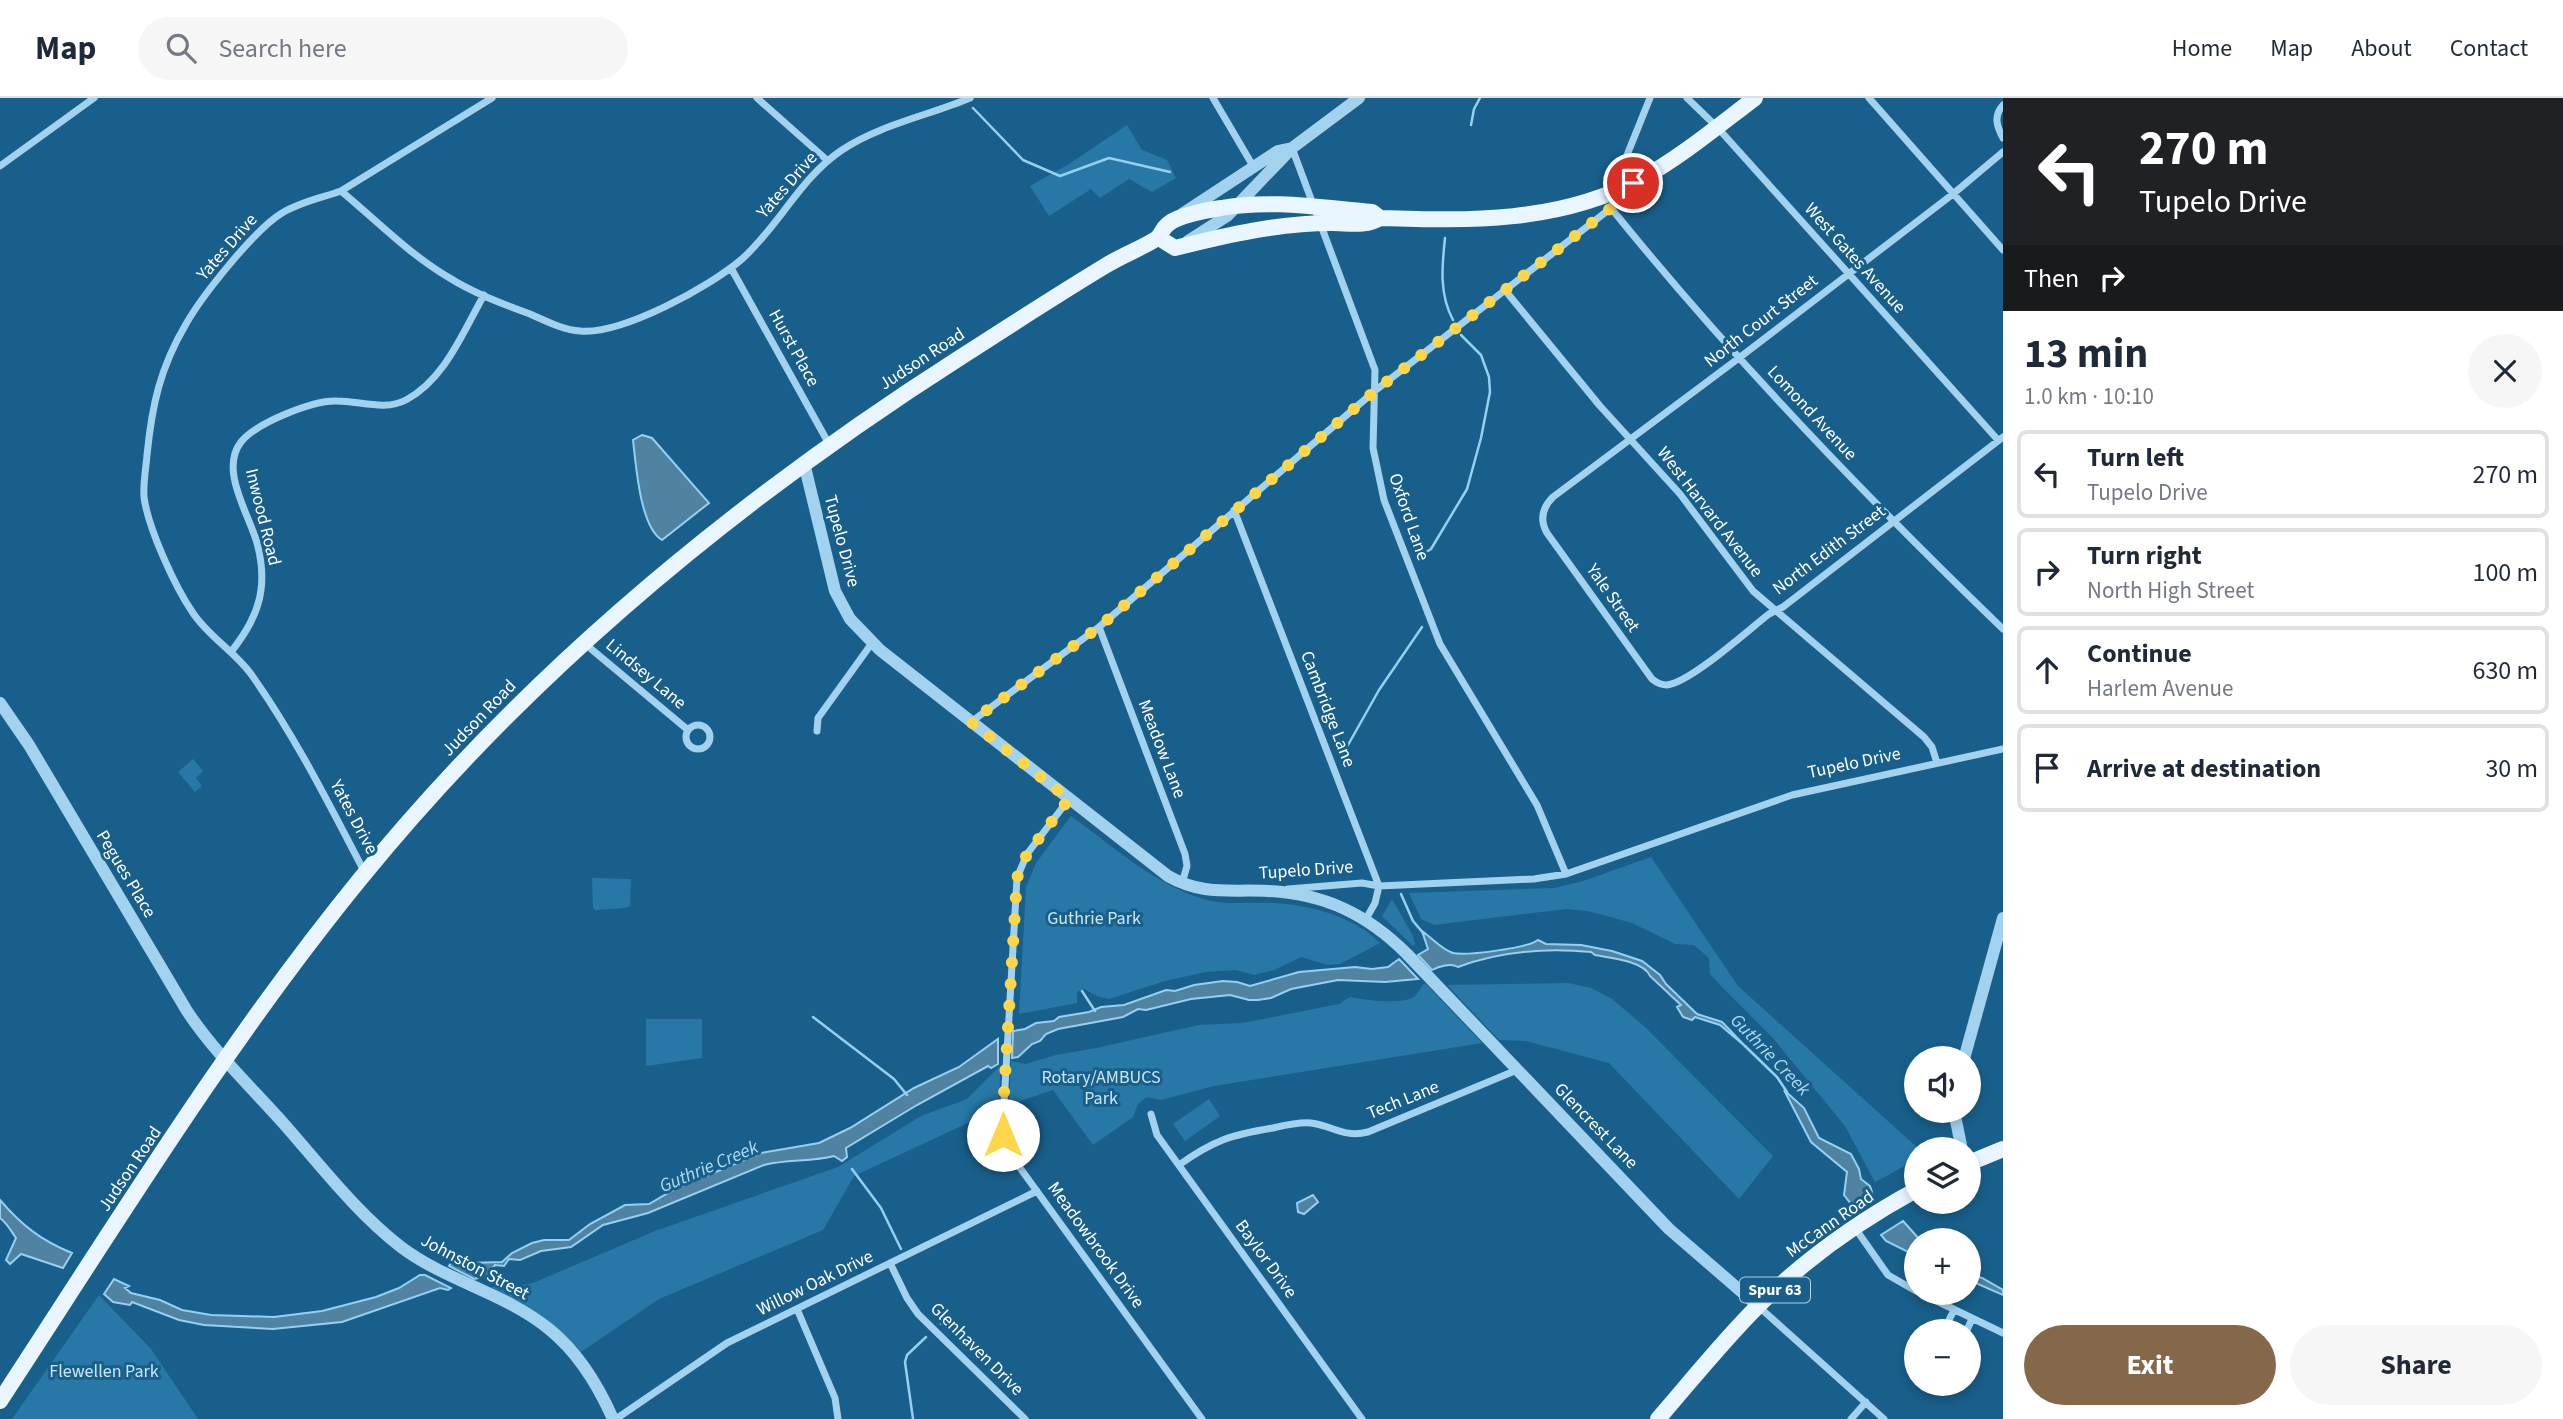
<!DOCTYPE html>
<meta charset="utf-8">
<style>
body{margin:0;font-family:"Source Sans 3",sans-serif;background:#f6f6f7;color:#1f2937;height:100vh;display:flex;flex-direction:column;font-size:26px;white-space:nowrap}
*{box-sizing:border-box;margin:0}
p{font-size:23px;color:#747a83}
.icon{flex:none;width:38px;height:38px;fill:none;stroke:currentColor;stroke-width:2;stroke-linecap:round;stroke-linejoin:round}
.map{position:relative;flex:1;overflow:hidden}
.panel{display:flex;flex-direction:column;background:#fff;width:560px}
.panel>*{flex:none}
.hud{background:#202124;color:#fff;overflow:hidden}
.controls{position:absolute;left:1904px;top:948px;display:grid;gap:14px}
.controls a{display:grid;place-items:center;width:77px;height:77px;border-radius:50%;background:#fff;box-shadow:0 4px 10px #0003;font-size:35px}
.pin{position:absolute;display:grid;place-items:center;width:60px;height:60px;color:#fff;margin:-30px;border:4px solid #fff;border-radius:50%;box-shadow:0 2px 7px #0007}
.me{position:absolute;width:77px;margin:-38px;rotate:0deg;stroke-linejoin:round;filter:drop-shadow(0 0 5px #0008)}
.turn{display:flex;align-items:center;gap:24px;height:147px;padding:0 21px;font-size:32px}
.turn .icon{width:91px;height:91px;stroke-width:2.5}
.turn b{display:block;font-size:49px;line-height:60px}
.then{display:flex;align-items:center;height:66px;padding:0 21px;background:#0003;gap:14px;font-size:26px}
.round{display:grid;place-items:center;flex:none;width:74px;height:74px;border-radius:37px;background:#f6f6f7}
.summary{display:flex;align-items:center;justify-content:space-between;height:119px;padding:0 21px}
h1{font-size:42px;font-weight:700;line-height:52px}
.button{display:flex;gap:14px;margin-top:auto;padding:14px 21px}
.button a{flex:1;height:80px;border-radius:42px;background:#846849;color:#fff;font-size:28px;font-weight:700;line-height:80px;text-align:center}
.button a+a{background:#f6f6f7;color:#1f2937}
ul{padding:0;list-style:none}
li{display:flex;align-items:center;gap:21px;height:88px;margin:0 14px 10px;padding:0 7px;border:4px solid #e0e1e3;border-radius:10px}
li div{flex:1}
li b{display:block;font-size:26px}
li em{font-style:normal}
header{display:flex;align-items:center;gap:42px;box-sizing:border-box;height:98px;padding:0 35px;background:#fff;border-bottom:2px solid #e0e1e3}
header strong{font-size:33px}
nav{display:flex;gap:38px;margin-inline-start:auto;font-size:24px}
.search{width:490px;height:63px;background:#f6f6f7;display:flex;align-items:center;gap:18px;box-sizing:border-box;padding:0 24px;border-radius:38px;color:#747a83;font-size:26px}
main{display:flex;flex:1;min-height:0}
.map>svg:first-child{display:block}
</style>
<header>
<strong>Map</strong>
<div class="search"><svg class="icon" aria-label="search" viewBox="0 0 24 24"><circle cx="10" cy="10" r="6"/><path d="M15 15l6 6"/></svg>Search here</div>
<nav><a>Home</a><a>Map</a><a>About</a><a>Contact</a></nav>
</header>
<main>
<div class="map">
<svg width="2003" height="1321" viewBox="0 0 2003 1321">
<rect width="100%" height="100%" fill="#185f8b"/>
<path fill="#2878a7" d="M1127,27L1142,52L1167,62L1176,80L1152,94L1129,81L1100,100L1091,91L1049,118L1030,88L1069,66Z
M193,661L203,673L196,680L202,688L195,694L178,674Z
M1071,718C1114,749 1156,788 1207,802C1227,807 1250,804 1271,805C1308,806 1353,818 1380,845L1340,866L1328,867L1301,859L1274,872L1254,877L1236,872L1206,874L1165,883L1109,901L1097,898L1084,891L1077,894V905L1019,916L1026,789L1036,765Z
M1651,759L1738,888L1920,1052H1916V1062L1875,1084L1845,1028L1772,939L1720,887L1710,876L1709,860L1694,847L1675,846L1632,825L1588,813L1566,811L1434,827L1421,821L1409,795L1554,790L1583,783Z
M592,780L631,781L630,808L625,810L595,812L593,809Z
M1392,801L1413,838L1415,846L1413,848L1382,818Z
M1425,885L1482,945L1214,988L1161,1002L1147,999L1138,1006L1133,1019L1093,1047L1053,992L1009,1007L1011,963L1025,966L1056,957L1096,950L1199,927L1243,925L1339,906L1350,899C1365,902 1401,907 1414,899C1418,896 1421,888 1425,885Z
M1568,885L1591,890L1612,901L1645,929L1773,1058L1739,1101L1609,965L1526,943L1499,942L1447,887Z
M646,921H702V960L646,968Z
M1001,967L998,1011L854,1078L823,1132L659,1201L581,1254C555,1224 524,1207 490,1189H511L533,1185L655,1133L838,1069L921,1018L967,1001Z
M1209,1001L1220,1018L1185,1043L1173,1026Z
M99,1197L151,1251L198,1321H12Z"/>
<path fill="#5082a1" stroke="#95d0f1" stroke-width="2" d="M642,337L652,340L709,405L662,442C640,429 636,367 633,342Z
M1422,833C1431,839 1442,852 1453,855C1466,858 1528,850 1538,842L1546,846L1581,847L1612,853L1642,863L1660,877L1666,886L1697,916L1722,924L1746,949L1720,927L1695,919L1692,922L1683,919L1677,909L1681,907L1650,878C1644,863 1610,860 1595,857L1591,854C1547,850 1500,853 1458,869C1451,865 1439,868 1432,872L1418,857L1428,851Z
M1399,861L1418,881L1385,884L1338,882L1291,891L1271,900L1258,902H1249L1230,897L1191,901L1146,912L1138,911L1123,919L1058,931L1046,936L1040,943L1032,946L1018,959L1012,960L1013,933L1025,931L1036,925L1054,923L1059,919L1089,914L1101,909L1124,907L1166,892L1175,893L1194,887L1223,883L1237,884L1250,888L1299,874L1355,869L1372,871L1388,869Z
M998,941V966L991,970L988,968L917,1007L846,1050L847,1059L842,1063L834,1058C811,1064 787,1061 764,1067L648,1115L603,1127L571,1149L541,1153L520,1162L509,1161L504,1168L495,1167L487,1178L474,1181L449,1168L453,1162L469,1165L502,1164L512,1155L532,1145L544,1142H569L590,1126L625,1107L649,1106L675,1091L761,1055L819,1045L850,1030L914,990L959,969Z
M1784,992L1804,1010L1819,1040L1851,1056L1859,1071L1861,1081L1870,1088L1872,1094L1851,1106L1844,1097L1847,1074L1811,1044Z
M1313,1097L1318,1104L1304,1116L1298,1114L1297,1105Z
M0,1102C21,1127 42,1143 72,1155L63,1170L21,1156L10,1166L6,1162L16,1140C11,1133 7,1125 0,1120Z
M1903,1123L1921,1143H1916V1158L1886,1143L1881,1137Z
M1969,1176L1982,1180L2003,1192V1197L1969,1182Z
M420,1177H425L451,1190L448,1192L440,1190L342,1224L273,1231L204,1227L179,1222L132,1204L130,1207L113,1204L104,1196L114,1181L129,1188L125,1190L131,1195L160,1202L182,1212L211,1217L274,1219L322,1213L376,1199L399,1190Z"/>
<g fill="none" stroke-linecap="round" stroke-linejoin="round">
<path stroke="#95d0f1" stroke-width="2.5" d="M973,10L1023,62L1060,78L1109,60L1170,74
M1471,27L1474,11L1480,0
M1445,140C1442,168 1439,196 1453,222
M1417,460L1431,451L1467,391L1481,340L1490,294L1489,279L1481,257L1461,237
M1339,656L1348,647L1379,592L1422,529
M1401,796L1413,823L1424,836
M1082,893L1095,913
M813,919L894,981L907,997
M1745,948L1777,979L1787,994
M852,1071L881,1110L901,1151
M938,1214L945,1223L941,1226
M913,1321L905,1264L907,1257L926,1239"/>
<path stroke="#a2d2ee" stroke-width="7" d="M757,0L828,63
M1213,0L1253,68
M1687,0L1717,29L1998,342
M1869,0L2003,152
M2003,7C1993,18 1997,29 2003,40
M1292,50L1375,272L1373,350L1384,402L1440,546L1537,707L1566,776
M2003,54L1953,96L1739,260L1553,399C1543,409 1539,421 1547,435L1652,581C1657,585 1661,587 1667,587C1691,584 1747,533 1769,516L1783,509L2003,339
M0,68L94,0
M1617,91L1623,67L1650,0
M341,93L492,0
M1612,106L1611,110C1731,259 1865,398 2003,531
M731,170L829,346
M1504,191L1600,308L1680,396L1753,493L1924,639L1932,649L1937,665
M1234,412L1379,788L1375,805L1366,821
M1099,529L1185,756L1187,768L1182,785
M584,545L688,632
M231,554C245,536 258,516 261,492C263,477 261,460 257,445C249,416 219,372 241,344C256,325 313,302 337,303C360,303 385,313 406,302C445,281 463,234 484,197
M971,624L1099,529L1376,292L1637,90
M686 639a12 12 0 1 1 24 0a12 12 0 1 1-24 0Z
M817,633L818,620L872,545
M1069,701L1027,756L1017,780L1003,1023L1004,1042L1015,1063L1202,1321
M364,773C329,706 295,638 251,576C234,553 209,539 193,515C175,489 148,430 144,399C143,385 146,370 147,357C152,307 160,270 186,226C202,198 254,132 282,115C300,104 321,100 341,93C376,122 409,156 448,179C473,195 503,206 530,216C546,223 563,232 580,233C622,237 711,188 742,161C779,128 801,79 842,52C879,27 930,17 970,0
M1288,791L1362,785L1379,788L1534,781L1566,776L1792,697L2003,651
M1151,1016L1157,1037L1362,1321
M1179,1067C1214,1042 1231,1037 1273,1030C1286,1027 1298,1024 1311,1025C1334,1028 1343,1040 1368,1034L1517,972
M1855,1130L1888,1177L1916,1193
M890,1165L907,1200L918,1216L1025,1321
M1920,1195L2003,1235
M1758,1208L1884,1321
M797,1211L835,1300L838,1321
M1943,1234L1954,1212
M1966,1234L1972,1221
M616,1321L727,1245L1037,1093
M1851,1321L1866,1304"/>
<path stroke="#a2d2ee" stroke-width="12" d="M1182,116L1278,53L1292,50
M1188,143L1227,118L1292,50L1359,0
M804,365L835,493L850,521L880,552L1168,778C1203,798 1230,791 1268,793C1325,796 1367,816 1407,856L1669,1131L1758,1208
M0,605L29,647L187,913C214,954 251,989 284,1026C321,1068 356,1114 401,1149C446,1183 505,1195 549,1231C579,1255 598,1287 613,1321
M1964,961L2003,820
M1954,1013L1962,1052"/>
<path stroke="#e9f6ff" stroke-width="16" d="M1159,140L1175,150C1227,137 1279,125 1332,125C1348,125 1366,129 1380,120
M1969,1065L2003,1051
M0,1303C116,1126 227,944 361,780C530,572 737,402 961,259C1009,228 1057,197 1105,168C1121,158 1140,151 1156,141C1161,138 1162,131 1167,127C1176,118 1208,112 1221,110C1270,101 1323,110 1372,114L1380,120C1469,123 1560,125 1641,81C1682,58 1718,28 1755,0
M1658,1321C1691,1283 1722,1244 1757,1209C1804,1162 1859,1123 1916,1092"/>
</g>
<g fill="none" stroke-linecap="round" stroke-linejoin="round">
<path stroke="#ffd54a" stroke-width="12" stroke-dasharray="0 21.6" d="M1003,1037L1004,996L1017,780L1027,756L1069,701L971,624L1099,529L1376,292L1611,110L1616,92L1633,85"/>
</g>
<g text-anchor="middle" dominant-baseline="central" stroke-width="6" stroke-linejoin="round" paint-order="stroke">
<rect fill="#185f8b" stroke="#bacfdc" stroke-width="2" x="1740" y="1179.5" width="70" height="25" rx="5"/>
<g font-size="16" font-weight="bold" fill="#fff">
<text x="1775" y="1192">Spur 63</text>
</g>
<g font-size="18" fill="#fff" stroke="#185f8b">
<text transform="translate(787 87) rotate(-49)">Yates Drive</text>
<text transform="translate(227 149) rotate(-49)">Yates Drive</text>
<text transform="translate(1855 160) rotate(48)">West Gates Avenue</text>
<text transform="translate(1761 223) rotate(-38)">North Court Street</text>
<text transform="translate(794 250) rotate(61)">Hurst Place</text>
<text transform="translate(922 261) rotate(-33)">Judson Road</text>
<text transform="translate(1812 315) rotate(47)">Lomond Avenue</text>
<text transform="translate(1710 414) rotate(52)">West Harvard Avenue</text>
<text transform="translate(263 419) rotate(76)">Inwood Road</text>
<text transform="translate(1409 419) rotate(71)">Oxford Lane</text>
<text transform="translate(842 443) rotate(75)">Tupelo Drive</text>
<text transform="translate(1829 452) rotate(-37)">North Edith Street</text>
<text transform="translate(1613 500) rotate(55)">Yale Street</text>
<text transform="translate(646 576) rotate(40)">Lindsey Lane</text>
<text transform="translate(1328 611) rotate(69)">Cambridge Lane</text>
<text transform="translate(479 620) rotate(-46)">Judson Road</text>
<text transform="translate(1162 651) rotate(69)">Meadow Lane</text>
<text transform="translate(1854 665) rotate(-12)">Tupelo Drive</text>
<text transform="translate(354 719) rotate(62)">Yates Drive</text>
<text transform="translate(1306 772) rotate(-4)">Tupelo Drive</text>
<text transform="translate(126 776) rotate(59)">Pegues Place</text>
<text transform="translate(1403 1002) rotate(-22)">Tech Lane</text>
<text transform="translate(1596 1028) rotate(46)">Glencrest Lane</text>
<text transform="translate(130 1071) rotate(-56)">Judson Road</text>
<text transform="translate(1830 1126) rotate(-35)">McCann Road</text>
<text transform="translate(1096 1147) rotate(54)">Meadowbrook Drive</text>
<text transform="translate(1266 1161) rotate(54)">Baylor Drive</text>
<text transform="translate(475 1169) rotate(28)">Johnston Street</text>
<text transform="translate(815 1185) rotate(-26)">Willow Oak Drive</text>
<text transform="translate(977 1251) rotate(45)">Glenhaven Drive</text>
</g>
<g font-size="18" fill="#c8e8fa" stroke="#185f8b">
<text x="1094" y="820">Guthrie Park</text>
<text x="1101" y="979">Rotary/AMBUCS<tspan x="1101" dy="21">Park</tspan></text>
<text x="104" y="1273">Flewellen Park</text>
</g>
<g font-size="19" font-style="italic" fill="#aedbf5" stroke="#185f8b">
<text transform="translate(1770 957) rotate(46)">Guthrie Creek</text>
<text transform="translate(709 1069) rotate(-23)">Guthrie Creek</text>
</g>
</g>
</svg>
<div class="controls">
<a><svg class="icon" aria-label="sound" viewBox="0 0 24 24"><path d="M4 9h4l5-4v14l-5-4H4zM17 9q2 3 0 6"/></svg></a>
<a><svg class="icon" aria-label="layers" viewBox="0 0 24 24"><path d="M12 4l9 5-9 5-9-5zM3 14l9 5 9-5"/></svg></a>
<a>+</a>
<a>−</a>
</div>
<div class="pin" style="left:1633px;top:85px;background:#d93025"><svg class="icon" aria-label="arrive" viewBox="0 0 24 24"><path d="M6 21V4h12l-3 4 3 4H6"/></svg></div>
<svg class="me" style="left:1003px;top:1037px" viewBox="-20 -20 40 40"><circle r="19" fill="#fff"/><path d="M0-13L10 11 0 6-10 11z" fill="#ffd54a"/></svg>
</div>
<section class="panel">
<div class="hud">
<div class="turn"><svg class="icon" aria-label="left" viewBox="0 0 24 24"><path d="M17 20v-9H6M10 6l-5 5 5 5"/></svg><div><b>270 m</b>Tupelo Drive</div></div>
<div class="then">Then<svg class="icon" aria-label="right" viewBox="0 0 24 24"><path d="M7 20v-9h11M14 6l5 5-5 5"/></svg></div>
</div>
<div class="summary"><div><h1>13 min</h1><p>1.0 km · 10:10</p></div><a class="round"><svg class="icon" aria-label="close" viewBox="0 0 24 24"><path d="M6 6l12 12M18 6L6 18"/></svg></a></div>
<ul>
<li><svg class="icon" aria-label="left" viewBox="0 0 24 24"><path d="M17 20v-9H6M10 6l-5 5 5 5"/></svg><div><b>Turn left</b><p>Tupelo Drive</p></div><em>270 m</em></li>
<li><svg class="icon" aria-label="right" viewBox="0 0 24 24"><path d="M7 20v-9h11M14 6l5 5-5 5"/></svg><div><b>Turn right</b><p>North High Street</p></div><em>100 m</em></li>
<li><svg class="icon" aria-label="ahead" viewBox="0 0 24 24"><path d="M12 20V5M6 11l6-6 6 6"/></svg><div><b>Continue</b><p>Harlem Avenue</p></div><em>630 m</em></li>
<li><svg class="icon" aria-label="arrive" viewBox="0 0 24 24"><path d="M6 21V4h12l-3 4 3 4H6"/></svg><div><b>Arrive at destination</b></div><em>30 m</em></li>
</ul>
<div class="button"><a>Exit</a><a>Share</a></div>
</section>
</main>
